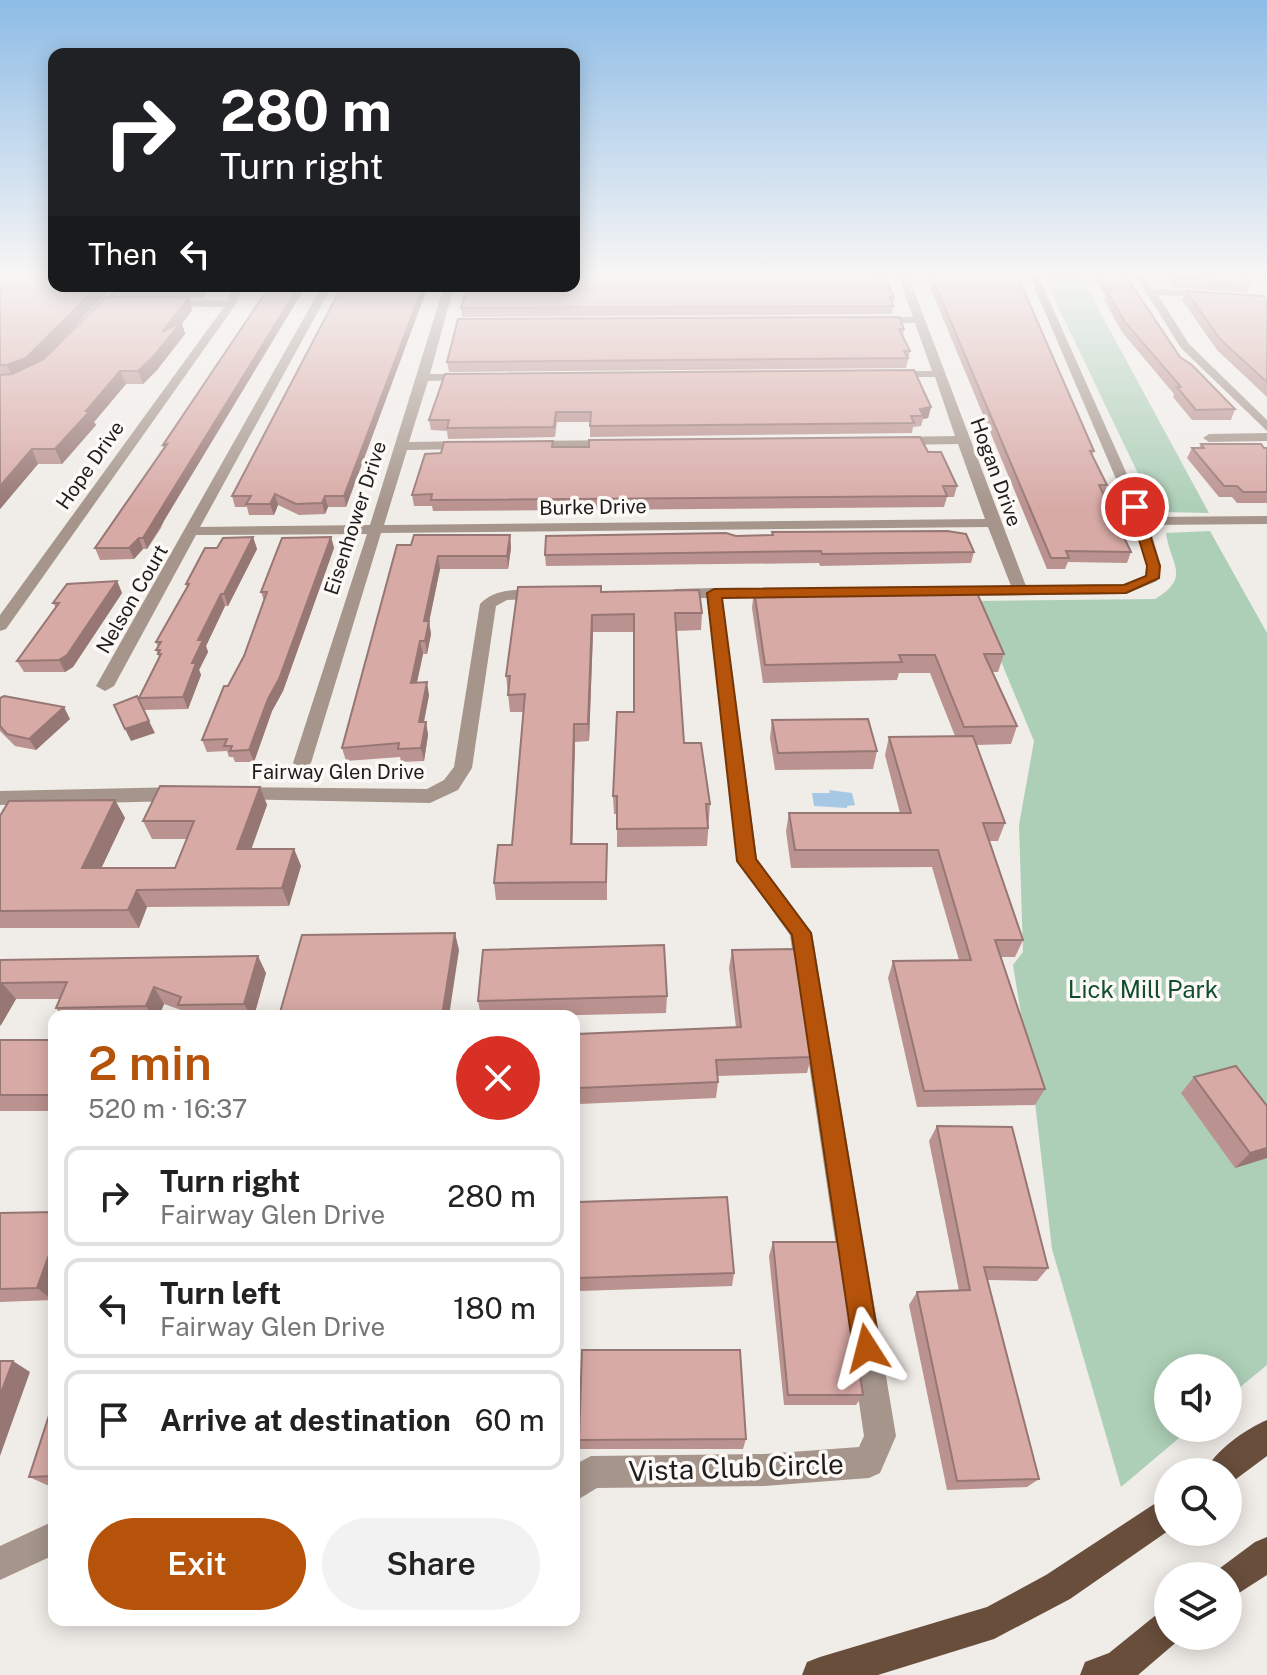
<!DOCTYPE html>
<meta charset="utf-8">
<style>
body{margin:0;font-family:"Public Sans",sans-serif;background:#f2f2f2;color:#222;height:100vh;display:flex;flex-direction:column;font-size:30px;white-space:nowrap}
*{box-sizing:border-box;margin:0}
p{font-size:26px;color:#767676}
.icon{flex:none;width:44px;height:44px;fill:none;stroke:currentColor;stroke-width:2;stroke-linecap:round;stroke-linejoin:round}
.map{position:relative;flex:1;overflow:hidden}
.drawer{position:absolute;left:48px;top:1010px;width:532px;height:616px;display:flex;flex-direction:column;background:#fff;border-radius:16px;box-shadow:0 4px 20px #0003}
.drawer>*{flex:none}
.hud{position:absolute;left:48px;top:48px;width:532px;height:244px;border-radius:16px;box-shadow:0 4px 20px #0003;background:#202124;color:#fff;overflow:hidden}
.buttons{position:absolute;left:1154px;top:1354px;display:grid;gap:16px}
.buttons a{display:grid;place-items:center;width:88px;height:88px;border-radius:50%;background:#fff;box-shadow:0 4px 20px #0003;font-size:40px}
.pin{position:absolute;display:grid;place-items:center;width:68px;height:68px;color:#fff;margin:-34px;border:4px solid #fff;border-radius:50%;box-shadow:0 2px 8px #0007}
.me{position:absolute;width:88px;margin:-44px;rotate:351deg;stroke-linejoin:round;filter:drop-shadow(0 0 6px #0008)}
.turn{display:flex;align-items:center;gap:28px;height:168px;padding:0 40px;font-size:36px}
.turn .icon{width:104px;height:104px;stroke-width:2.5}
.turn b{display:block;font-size:56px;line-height:68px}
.then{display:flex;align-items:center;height:76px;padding:0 40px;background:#0003;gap:16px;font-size:30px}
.round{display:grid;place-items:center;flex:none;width:84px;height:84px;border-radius:42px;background:#f2f2f2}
.head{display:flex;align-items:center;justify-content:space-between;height:136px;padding:0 40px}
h1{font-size:48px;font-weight:600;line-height:60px;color:#b45309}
.button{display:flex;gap:16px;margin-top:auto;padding:16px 40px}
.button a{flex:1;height:92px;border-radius:48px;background:#b45309;color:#fff;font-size:32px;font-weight:600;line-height:92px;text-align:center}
.button a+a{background:#f2f2f2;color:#222}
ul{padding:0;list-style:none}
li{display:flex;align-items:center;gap:24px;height:100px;margin:0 16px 12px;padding:0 24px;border:4px solid #e0e0e0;border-radius:16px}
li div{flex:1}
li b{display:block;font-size:30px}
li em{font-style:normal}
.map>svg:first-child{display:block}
</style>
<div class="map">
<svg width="1267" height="1675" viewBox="0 0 1267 1675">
<rect width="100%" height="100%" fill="#f0ece8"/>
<path fill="#adcfb7" d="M1043,275H1080L1209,513L1166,512L1154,507Z
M1210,531L1267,633V1365L1228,1397V1368H1168V1428H1191L1121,1487L1052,1249L1034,1094L1013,965L1023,952L1019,825L1034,741L976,601L1155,599C1192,577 1170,564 1166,533Z"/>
<path fill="#a6c8e4" d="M829,790L852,793L855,805L847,806V808L814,806L812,793H830Z"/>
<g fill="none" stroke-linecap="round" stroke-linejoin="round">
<path fill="#a5958b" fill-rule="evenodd" d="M898,275H908L1026,586L1124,584L1145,576L1147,566L1134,521L1029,275H1038L1146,517L1267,516V524L1149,525L1161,566L1157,581L1126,594L855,597L847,592L855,587L1011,586L988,527L381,533L311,763L302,769L293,763L367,534L196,535L114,686L105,691L96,686L322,286H332L200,527L370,525L444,286H454L430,374H471L477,377L471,380L428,381L409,442L469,441L475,445L469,449L407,450L384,525L985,519L958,444L897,445L891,441L897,437L955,436L935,377H891L885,374L891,371H932L915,323H875L870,320L875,317H913Z
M1135,275H1144L1154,289L1214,292L1211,297L1158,295L1189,344L1267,420V431L1181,348Z
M117,286H127L98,317H90V313Z
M232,286H242L236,304L6,629L0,631V615L224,307L167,306L162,303L167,300L227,301Z
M1267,433V441L1209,442L1203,438L1209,434Z
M529,441L617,440L623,444L617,448H525L523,445Z
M714,588H779L787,593L779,598H722L757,859L812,933L896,1436L880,1473L869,1478L764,1486L597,1488L574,1502V1465L591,1456L764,1454L859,1447L864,1436L790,935L737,861L707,598L675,599L667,594L675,589Z
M543,590L551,595L548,598L507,600L496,606L472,768L458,790L430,803L230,799L227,794L237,787L427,789L444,780L454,767L480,604C496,587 522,590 543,590Z
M181,787L191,794L181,801L0,805V791Z
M54,1521V1555L0,1580V1546Z"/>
<path fill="#694e3c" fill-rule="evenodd" d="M1267,1420V1456L1228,1485V1472H1205C1214,1451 1246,1429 1267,1420Z
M1168,1495V1531L1070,1599L994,1639L878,1675H802L807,1662L820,1657L987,1607L1046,1575Z
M1267,1537V1575L1228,1600V1576H1214L1216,1571L1255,1542Z
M1168,1610V1636H1182L1180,1639L1138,1675H1080L1085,1662L1109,1653L1156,1615Z"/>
</g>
<path fill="#ba928f" d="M0,275L54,286H114L42,360L121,297L117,286H207L208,289L202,298H189L192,310L182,324L185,334L157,370L143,384H126L94,422L96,425L62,464H38L0,509Z
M925,275H1017L1094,451L1092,455L1107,485L1104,495L1131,552L1127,563L1068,562L1065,569H1047Z
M1092,275H1125L1180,357L1235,409L1231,420H1192L1173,397L1174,394L1122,332L1104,300L1105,295Z
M1163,275H1248L1250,277L1248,281L1250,283L1247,293L1173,287Z
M342,286H428L346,507H328L325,514L299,515L278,505L274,515H249L247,507H235L232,496Z
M1186,291L1267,301V397L1217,350L1182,300Z
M894,297L892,314L462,317L461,308Z
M248,317L161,528L147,549H143L134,559L100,560L95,548L164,448L163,445Z
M904,329L903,337L910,351L906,368L449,372L447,362Z
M445,374L931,407L928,418L923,419L921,426L913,427L912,433L590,437V422H557L555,437L448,439L447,431L431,430L429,420Z
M553,441V447L928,452L957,486L954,497H947L944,507L433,511L432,506H414L412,495L441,453Z
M1201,444L1267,448V503H1237L1232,497H1219L1187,458L1192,448H1199Z
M772,532L974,552L971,563L820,566L819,563L546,566L545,555L736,536L772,535Z
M510,535L511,548L508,569H440L429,622L431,634L427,654H423L417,682L429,695L424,722H426L428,735L424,761L401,762L400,757L346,761L342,748L411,545Z
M253,537L257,549L228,606H225L206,646L208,652L199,670L201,675L188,709L144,710L139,698L159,657L156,650L158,647L156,642L187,588L186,584L217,548Z
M331,537L334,548L283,691L272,711L254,762H235L233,757H229L227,751L207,752L202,740L244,656L264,601L261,592Z
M117,581L122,593L73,667L65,672H24L17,661L56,608L53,603Z
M754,590L880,594L1004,654L998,672H992L1017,726L1011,744L976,745L1005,823L998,841H989L1023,940L1015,957H1001L1045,1089L1035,1105L917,1107L888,978L893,961L959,960L932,867L791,868L786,831L789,813H900L885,755L889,737L955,736L930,673H899L897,680L763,683L752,608Z
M601,592L702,613L701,630L676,631L684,743L710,804L707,846L617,847V814H614L613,796L634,712V632H593L589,741L575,742L572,844L607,862V900H496L494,883L512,845L523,712H510L506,676Z
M0,698L70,719L36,750L15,746L0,731Z
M772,720L877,751L873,769L775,770L770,738Z
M260,787L267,805L251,849H294L301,866L289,906L147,907L139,928H0V816L115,800L125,818L101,868H175L187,839H152L143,821Z
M732,950L811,1057L807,1073L717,1076L718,1082L716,1098L579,1104L578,1088L736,1027L729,968Z
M0,960L266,973L254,1016H184L181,1010L164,1004L159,1016H62L56,1008L60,999H16L1,1025L0,1026Z
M667,996L666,1013L538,1016H481L478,1001Z
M0,1040H54V1111H0Z
M1194,1077L1267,1158L1235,1168L1181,1093Z
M937,1126L1048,1268L1037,1281L988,1280L1039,1479L1027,1487L947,1490L909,1305L917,1292L959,1291L929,1141Z
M54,1212L53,1300L0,1302V1213Z
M773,1242L863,1395L856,1405H784L769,1256Z
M734,1273L732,1286L579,1291L577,1278Z
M54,1400V1485H47L29,1477Z
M746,1439L743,1449H580L579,1440Z"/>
<path fill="#977774" d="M98,286H114L31,371L13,378L7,365Z
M198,286H207L208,289L202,298Z
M299,286H306L147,549L143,538Z
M423,286H428L346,507L344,496Z
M189,297L192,310L182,324L185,334L157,370L143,384L138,371L162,332Z
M120,371L126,384L94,422L96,425L62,464L55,449Z
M931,407L928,418L923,419V416L920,409Z
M32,449L38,464L0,509V486Z
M275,494L278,505L274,515L270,504Z
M325,496L328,507L325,514L322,503Z
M510,535L511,548L508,569L507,556Z
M253,537L257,549L228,606L224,594Z
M331,537L334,548L283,691L272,711L254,762L249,750Z
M139,538L143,549L134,559L129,548Z
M438,556L440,569L429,622L431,634L427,654L425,641L424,621Z
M117,581L122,593L73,667L65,672L59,660Z
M221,594L225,606L206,646L208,652L199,670L201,675L188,709L183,697L192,663L198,640Z
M592,615L593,632L589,741L588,724Z
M420,641L423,654L414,696L411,683Z
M427,682L429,695L421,736L419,722Z
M64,707L70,719L36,750L29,739Z
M149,721L155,733L131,741L125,729Z
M426,722L428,735L424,761L421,748Z
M574,724L575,742L572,862L571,844Z
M260,787L267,805L245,867L237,849Z
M115,800L125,818L93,886L82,868Z
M294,849L301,866L289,906L282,888Z
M137,890L147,907L139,928L128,910Z
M455,933L459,950L449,1016H442Z
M258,956L266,973L254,1016H251L244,1004Z
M2,983L16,999L1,1025L0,1024V987Z
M154,987L164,1004L159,1016H153L146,1006Z
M1267,1148V1158L1235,1168L1250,1153Z
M54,1241V1298L53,1300L37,1288Z
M13,1361L30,1372L0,1456V1395Z"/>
<path fill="#d8aaa6" stroke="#977774" stroke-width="2" d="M0,275H54V286H98L26,358L7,365H0Z
M574,275H876L878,279H885L894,297H890L893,306L461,308L468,286H574Z
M931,275H1017L1094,451H1090L1107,485H1099L1131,552L1066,551L1069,558H1051Z
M1101,275H1125L1180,357L1192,365L1235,409L1196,410L1177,387H1181L1125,322L1107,291H1112Z
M1173,275H1248L1250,277L1243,276L1250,283L1176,278Z
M270,286H299L143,538H139L129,548H95L167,444L163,445Z
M342,286H423L344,496H325L322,503L296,504L275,494L270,504H246L251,496H232Z
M1186,291L1263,296L1267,301V382L1221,340Z
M106,297H189L162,332L181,322L153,357L138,371H120L86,411H90L55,449H32L0,486V375L12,374L44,359Z
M899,317L904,329H899L910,351H904L908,358L447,362L458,319Z
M914,370L931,407L920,409L923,416H911L914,423L590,426L591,412H556L554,427L447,428L449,420H429L445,374Z
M920,437L928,452H941L957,486H943L947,496L431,500L432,494L412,495L425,454L441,453L444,442L553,441L552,447H589V440Z
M1201,444H1261L1264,448H1267V492H1243L1237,486H1224L1192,448H1204Z
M947,531L966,534L974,552L822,554L821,551L545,555L546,536L726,533L736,536L773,535L772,532Z
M414,535H510L507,556H438L424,621H429L425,641H420L411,683L427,682L419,722H426L421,748L398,749L399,743L342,748L397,545H411Z
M253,537L224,594H221L198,640H203L192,663H196L183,697L139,698L161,654H158L160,650H156L161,642H156L189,584H186L205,548H217L223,538Z
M331,537L279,679L268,699L249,750L230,751L232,746H224L227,739L202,740L224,686H228L244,656L267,592H261L282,538Z
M117,581L67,655L59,660L17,661L59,603H53L67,584Z
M601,586V592L699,590L702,613H675L684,743H701L710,804H706L708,828L617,829V796H613L617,712H634V614L592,615L588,724H574L571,844H607L606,882L494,883L498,845H512L525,694L508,695L510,676H506L518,587Z
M878,589L880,594L977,593L1004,654H984L1017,726L964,727L935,655H899L902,662L765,665L754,590Z
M4,696L64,707L29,739L7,734L0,726V698Z
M137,696L149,721L125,729L114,705Z
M868,719L877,751L778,753L772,720Z
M973,736L1005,823H983L1023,940H995L1045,1089L924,1091L893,961L971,960L938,850H795L789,813H911L889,737Z
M160,786L260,787L237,849H294L282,888L137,890L128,910L0,911V816L9,801L115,800L82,868H175L194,821H143Z
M455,933L442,1016H279L302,935Z
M664,945L667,996L478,1001L483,950Z
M795,949L811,1057L716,1060L718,1082L578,1088L577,1034L741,1027L732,950Z
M258,956L244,1004L178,1005L181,997L154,987L146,1006L56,1008L67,982L2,983L0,987V960Z
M0,1040H54V1095H0Z
M1236,1066L1267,1106V1148L1250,1153L1194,1077Z
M937,1126L1012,1127L1048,1268L984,1267L1039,1479L957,1481L917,1292L970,1290Z
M727,1197L734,1273L577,1278L578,1202Z
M54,1212V1241L37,1288L0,1289V1213Z
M773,1242H840L863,1395H788Z
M582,1350H740L746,1439L579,1440Z
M0,1361H13L0,1395Z
M54,1400V1476L29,1477Z"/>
<linearGradient id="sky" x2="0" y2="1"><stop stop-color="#8dbce6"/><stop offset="0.54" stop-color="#f8f6f5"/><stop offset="1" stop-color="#f8f6f5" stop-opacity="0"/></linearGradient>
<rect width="1267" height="509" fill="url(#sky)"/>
<path fill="#b45309" stroke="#753606" stroke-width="2" d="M1135,503L1141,507L1160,566L1159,578L1126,593L722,598L756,859L811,933L880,1348L876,1358L867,1362L857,1358L853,1348L792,935L737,861L707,593L714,589L1124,585L1146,576L1147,566L1129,507Z"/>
<g text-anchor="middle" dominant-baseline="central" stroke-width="7" stroke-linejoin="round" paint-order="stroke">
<g font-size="20" fill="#1f1e1d" stroke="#fdf9f6">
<text transform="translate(90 465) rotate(-55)">Hope Drive</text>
<text transform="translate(996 472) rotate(70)">Hogan Drive</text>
<text transform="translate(593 507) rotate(-1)">Burke Drive</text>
<text transform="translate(355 518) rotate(-72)">Eisenhower Drive</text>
<text transform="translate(132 599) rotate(-60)">Nelson Court</text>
<text x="338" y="772">Fairway Glen Drive</text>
</g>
<g font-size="24" fill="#114e2d" stroke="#fdf9f6">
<text x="1143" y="989">Lick Mill Park</text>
</g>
<g font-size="28" fill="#1f1e1d" stroke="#fdf9f6">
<text transform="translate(736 1467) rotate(-2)">Vista Club Circle</text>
</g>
</g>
</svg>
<div class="buttons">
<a><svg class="icon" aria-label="sound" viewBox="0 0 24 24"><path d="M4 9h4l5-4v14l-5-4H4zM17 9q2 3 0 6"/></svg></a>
<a><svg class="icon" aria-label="search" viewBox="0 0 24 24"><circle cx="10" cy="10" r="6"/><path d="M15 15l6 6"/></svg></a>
<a><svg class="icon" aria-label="layers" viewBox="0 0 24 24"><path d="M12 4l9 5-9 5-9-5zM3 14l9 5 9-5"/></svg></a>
</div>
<div class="pin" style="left:1135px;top:507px;background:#d93025"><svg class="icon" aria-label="arrive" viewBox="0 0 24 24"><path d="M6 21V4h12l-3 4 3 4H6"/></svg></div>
<svg class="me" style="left:867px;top:1348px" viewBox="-20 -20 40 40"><path d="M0-17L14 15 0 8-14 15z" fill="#b45309" stroke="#fff" stroke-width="4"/></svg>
<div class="hud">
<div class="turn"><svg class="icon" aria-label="right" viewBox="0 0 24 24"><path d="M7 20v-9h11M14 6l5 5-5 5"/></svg><div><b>280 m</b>Turn right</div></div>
<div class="then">Then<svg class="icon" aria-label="left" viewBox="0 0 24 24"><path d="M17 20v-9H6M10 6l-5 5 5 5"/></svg></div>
</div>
<section class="drawer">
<div class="head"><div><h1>2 min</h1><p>520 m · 16:37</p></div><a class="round" style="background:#d93025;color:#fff"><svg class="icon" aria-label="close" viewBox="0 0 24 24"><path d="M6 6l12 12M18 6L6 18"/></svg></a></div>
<ul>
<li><svg class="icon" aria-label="right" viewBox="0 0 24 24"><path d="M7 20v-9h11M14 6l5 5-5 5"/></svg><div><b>Turn right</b><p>Fairway Glen Drive</p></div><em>280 m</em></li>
<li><svg class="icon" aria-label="left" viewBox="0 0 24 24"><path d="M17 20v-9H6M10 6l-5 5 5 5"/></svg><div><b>Turn left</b><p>Fairway Glen Drive</p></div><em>180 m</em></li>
<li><svg class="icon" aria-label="arrive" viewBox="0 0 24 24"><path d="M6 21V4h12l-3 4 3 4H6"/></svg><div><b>Arrive at destination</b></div><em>60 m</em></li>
</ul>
<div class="button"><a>Exit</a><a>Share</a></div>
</section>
</div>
